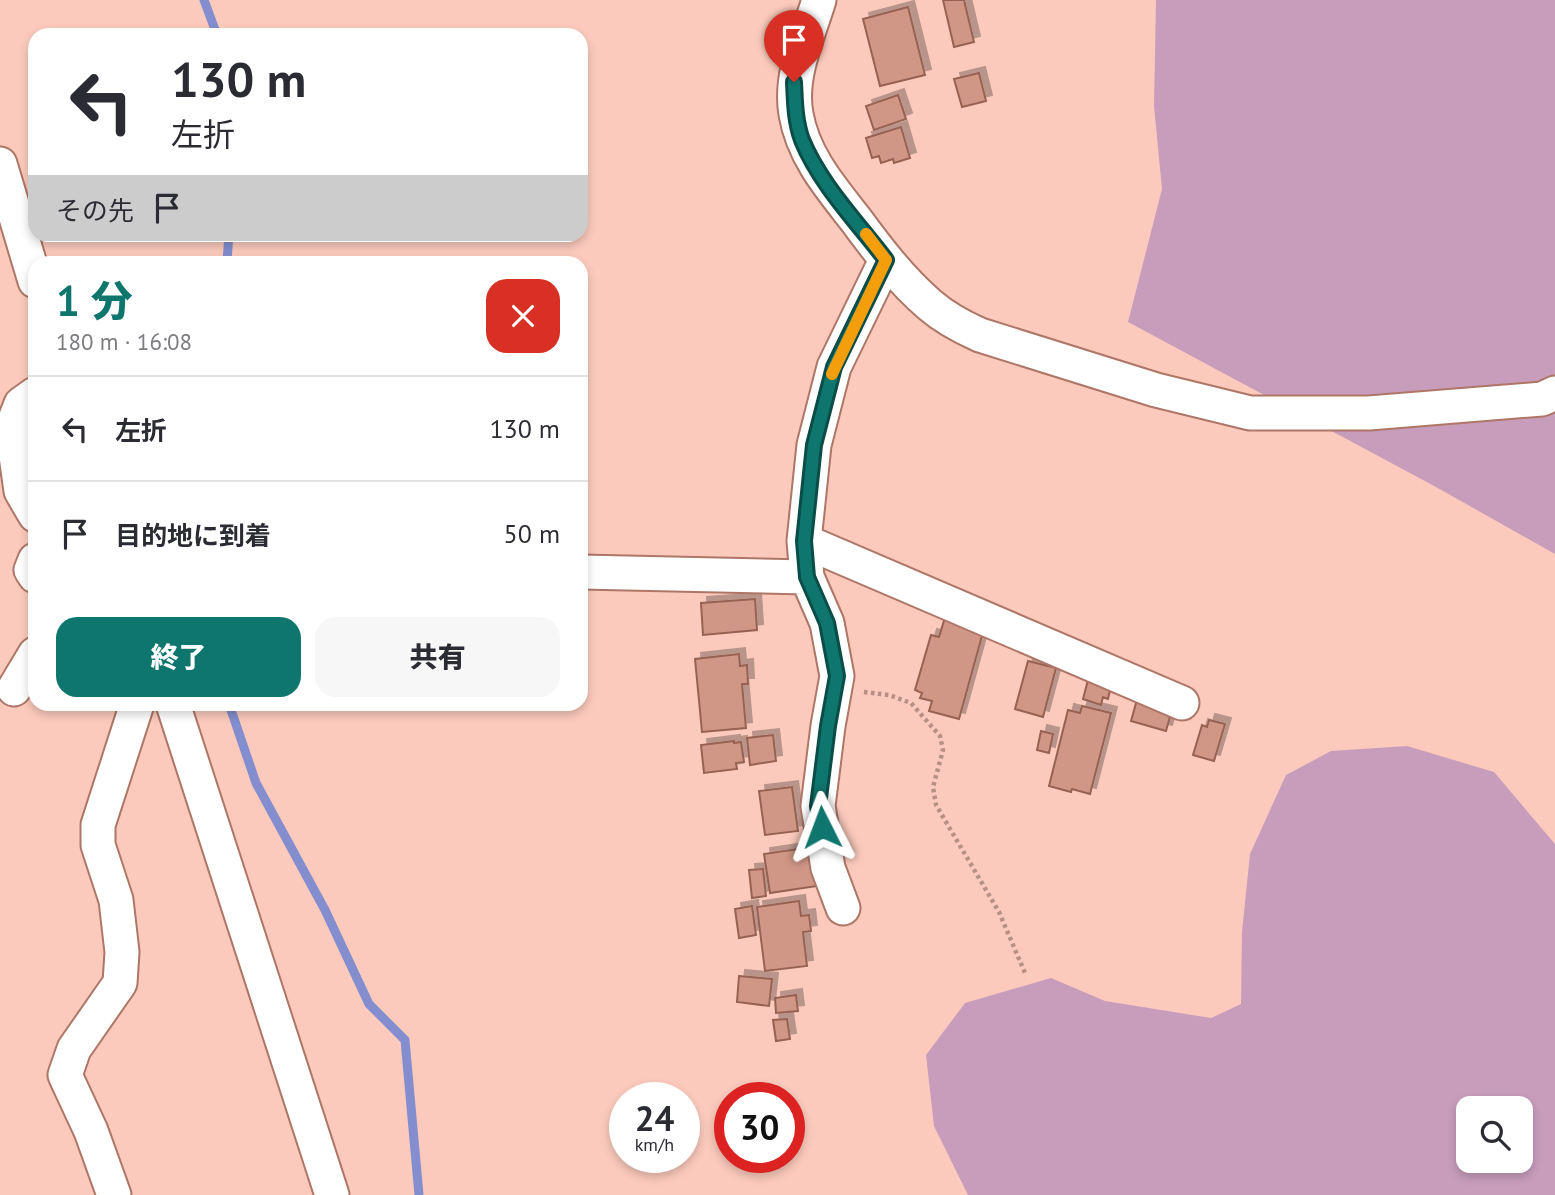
<!DOCTYPE html>
<html lang="ja">
<meta charset="utf-8">
<style>
body{margin:0;font-family:"PT Sans","Noto Sans JP",sans-serif;background:#f7f7f7;color:#2b2b33;height:100vh;display:flex;flex-direction:column;font-size:26px;white-space:nowrap}
*{box-sizing:border-box;margin:0}
p{font-size:23px;color:#7c7c81}
.icon{flex:none;width:38px;height:38px;fill:none;stroke:currentColor;stroke-width:2;stroke-linecap:round;stroke-linejoin:round}
.map{position:relative;flex:1;overflow:hidden}
.drawer{position:absolute;left:28px;top:256px;width:560px;height:455px;display:flex;flex-direction:column;background:#fff;border-radius:21px;box-shadow:0 4px 10px #0003}
.drawer>*{flex:none}
.banner{position:absolute;left:28px;top:28px;width:560px;height:214px;border-radius:21px;box-shadow:0 4px 10px #0003;background:#fff;color:#2b2b33;overflow:hidden}
.controls{position:absolute;left:1456px;top:1096px;display:grid;gap:14px}
.controls a{display:grid;place-items:center;width:77px;height:77px;border-radius:14px;background:#fff;box-shadow:0 4px 10px #0003;font-size:35px}
.speed{position:absolute;left:609px;top:1082px;display:flex;gap:14px;font-size:35px;font-weight:700;text-align:center}
.speed>*{display:grid;place-content:center;width:91px;height:91px;border-radius:50%;background:#fff;box-shadow:0 4px 10px #0003;line-height:1}
.speed small{font-size:18px;font-weight:400}
.speed .limit{border:10px solid #d22;background:#fff;color:#111}
.pin{position:absolute;display:grid;place-items:center;width:60px;height:60px;color:#fff;margin:-72px -30px;border-radius:50% 50% 50% 0;rotate:-45deg;box-shadow:0 0 7px #0007}
.pin .icon{rotate:45deg}
.me{position:absolute;width:77px;margin:-38px;rotate:357deg;stroke-linejoin:round;filter:drop-shadow(0 0 5px #0008)}
.turn{display:flex;align-items:center;gap:24px;height:147px;padding:0 28px;font-size:32px}
.turn .icon{width:91px;height:91px;stroke-width:2.5}
.turn b{display:block;font-size:49px;line-height:60px}
.then{display:flex;align-items:center;height:66px;padding:0 28px;background:#0003;gap:14px;font-size:26px}
.round{display:grid;place-items:center;flex:none;width:74px;height:74px;border-radius:21px;background:#f7f7f7}
.head{display:flex;align-items:center;justify-content:space-between;height:119px;padding:0 28px}
h1{font-size:42px;font-weight:800;line-height:52px;color:#0f766e}
.action{display:flex;gap:14px;margin-top:auto;padding:14px 28px}
.action a{flex:1;height:80px;border-radius:21px;background:#0f766e;color:#fff;font-size:28px;font-weight:800;line-height:80px;text-align:center}
.action a+a{background:#f7f7f7;color:#2b2b33}
ul{padding:0;list-style:none}
li{display:flex;align-items:center;gap:21px;height:105px;padding:0 28px;border-top:2px solid #e1e1e2}
li div{flex:1}
li b{display:block;font-size:26px}
li em{font-style:normal}
.map>svg:first-child{display:block}
</style>
<div class="map">
<svg width="1555" height="1195" viewBox="0 0 1555 1195">
<defs>
<filter id="shadow"><feDropShadow dx="6" dy="-6" stdDeviation="0" flood-color="#0004"/></filter>
</defs>
<rect width="100%" height="100%" fill="#fbcabc"/>
<path fill="#c89dbc" fill-rule="evenodd" d="M1156,0H1555V554L1436,487L1128,322L1162,189L1154,106Z
M1407,746L1494,772L1555,844V1195H968L934,1126L926,1055L965,1003L1051,978L1105,1001L1211,1018L1241,1004L1242,932L1250,854L1286,775L1331,751ZM1468,1108H1521V1160H1468Z"/>
<g fill="none" stroke-linecap="round" stroke-linejoin="round">
<path stroke="#848ece" stroke-width="9" d="M204,0L217,35
M227,262L229,234
M229,704L256,783L325,910L369,1004L405,1040L419,1195"/>
</g>
<path fill="#d19786" stroke="#976252" stroke-width="2" filter="url(#shadow)" d="M943,0H964L974,42L954,47Z
M908,7L925,75L880,86L863,19Z
M979,73L986,101L962,107L954,79Z
M898,95L906,119L874,130L866,106Z
M901,127L910,158L894,163L893,159L881,163L879,156L872,158L866,138Z
M755,599L757,630L703,635L701,603Z
M946,614L985,625L959,719L929,711L932,701L920,698L922,693L915,690L931,635L939,637Z
M739,654L740,666L747,665L748,684H742L746,728L702,732L695,659Z
M1028,661L1056,668L1043,717L1015,709Z
M1088,680L1111,686L1108,699L1103,697L1101,705L1083,699Z
M1138,696L1173,706L1166,731L1131,721Z
M1082,706L1111,713L1090,794L1072,789L1071,792L1049,786L1068,710L1080,713Z
M1209,720L1225,724L1214,761L1193,755L1202,725L1207,727Z
M1041,731L1053,734L1049,753L1037,750Z
M773,735L776,761L750,765L747,738Z
M734,741V743L741,742L744,762L736,763L737,769L704,773L701,745Z
M792,787L798,831L765,835L759,791Z
M812,847L817,886L770,893L764,854Z
M763,869L766,896L752,898L749,870Z
M799,901L801,916L809,915L811,931L803,932L807,966L765,971L757,907Z
M752,906L756,935L739,938L735,909Z
M739,976L772,979L769,1006L737,1002Z
M796,995L798,1011L776,1013L775,998Z
M787,1019L790,1039L776,1041L773,1020Z"/>
<g fill="none" stroke-linecap="round" stroke-linejoin="round">
<g stroke="#ad7666" stroke-width="37">
<path id="minor" d="M819,0C808,36 789,76 796,114C803,156 831,188 856,220C878,250 901,280 930,305C945,318 962,327 980,335L1156,390L1250,413H1369L1542,399L1555,393
M0,164L35,281
M35,394L21,404L12,427L21,491L35,515
M804,541L1182,703
M35,560L31,570L35,576
M581,572L807,577
M14,689L35,654
M173,704L332,1195
M843,908L828,868L818,806L828,726L837,676L827,623L807,577L804,541L814,445L834,367L886,260
M114,1195L91,1131L65,1075L74,1049L120,983L122,952L116,900L98,845V825L137,704"/>
</g>
<path stroke="#b79085" stroke-width="4.5" stroke-dasharray="3.5 3.5" stroke-linecap="butt" d="M864,692L889,695L911,703L940,736L943,750L933,787L936,805L999,912L1025,973"/>
<use href="#minor" stroke="#fff" stroke-width="33"/>
</g>
<g fill="none" stroke-linecap="round" stroke-linejoin="round">
<g stroke="#0a4d48" stroke-width="18">
<path id="route" d="M794,82C795,102 795,121 802,140C820,184 857,222 886,260L834,367L814,445L804,541L807,577L827,623L837,676L828,726L818,806L822,827"/>
</g>
<use href="#route" stroke="#0f766e" stroke-width="12"/>
<path stroke="#f59e0b" stroke-width="12" d="M832,374L886,260L866,234"/>
</g>
</svg>
<div class="controls">
<a><svg class="icon" aria-label="search" viewBox="0 0 24 24"><circle cx="10" cy="10" r="6"/><path d="M15 15l6 6"/></svg></a>
</div>
<div class="speed"><div>24<small>km/h</small></div><div class="limit">30</div></div>
<div class="pin" style="left:794px;top:82px;background:#d93025"><svg class="icon" aria-label="arrive" viewBox="0 0 24 24"><path d="M6 21V4h12l-3 4 3 4H6"/></svg></div>
<svg class="me" style="left:822px;top:827px" viewBox="-20 -20 40 40"><path d="M0-17L14 15 0 8-14 15z" fill="#0f766e" stroke="#fff" stroke-width="4"/></svg>
<div class="banner">
<div class="turn"><svg class="icon" aria-label="left" viewBox="0 0 24 24"><path d="M17 20v-9H6M10 6l-5 5 5 5"/></svg><div><b>130 m</b>左折</div></div>
<div class="then">その先<svg class="icon" aria-label="arrive" viewBox="0 0 24 24"><path d="M6 21V4h12l-3 4 3 4H6"/></svg></div>
</div>
<section class="drawer">
<div class="head"><div><h1>1 分</h1><p>180 m · 16:08</p></div><a class="round" style="background:#d93025;color:#fff"><svg class="icon" aria-label="close" viewBox="0 0 24 24"><path d="M6 6l12 12M18 6L6 18"/></svg></a></div>
<ul>
<li><svg class="icon" aria-label="left" viewBox="0 0 24 24"><path d="M17 20v-9H6M10 6l-5 5 5 5"/></svg><div><b>左折</b></div><em>130 m</em></li>
<li><svg class="icon" aria-label="arrive" viewBox="0 0 24 24"><path d="M6 21V4h12l-3 4 3 4H6"/></svg><div><b>目的地に到着</b></div><em>50 m</em></li>
</ul>
<div class="action"><a>終了</a><a>共有</a></div>
</section>
</div>
